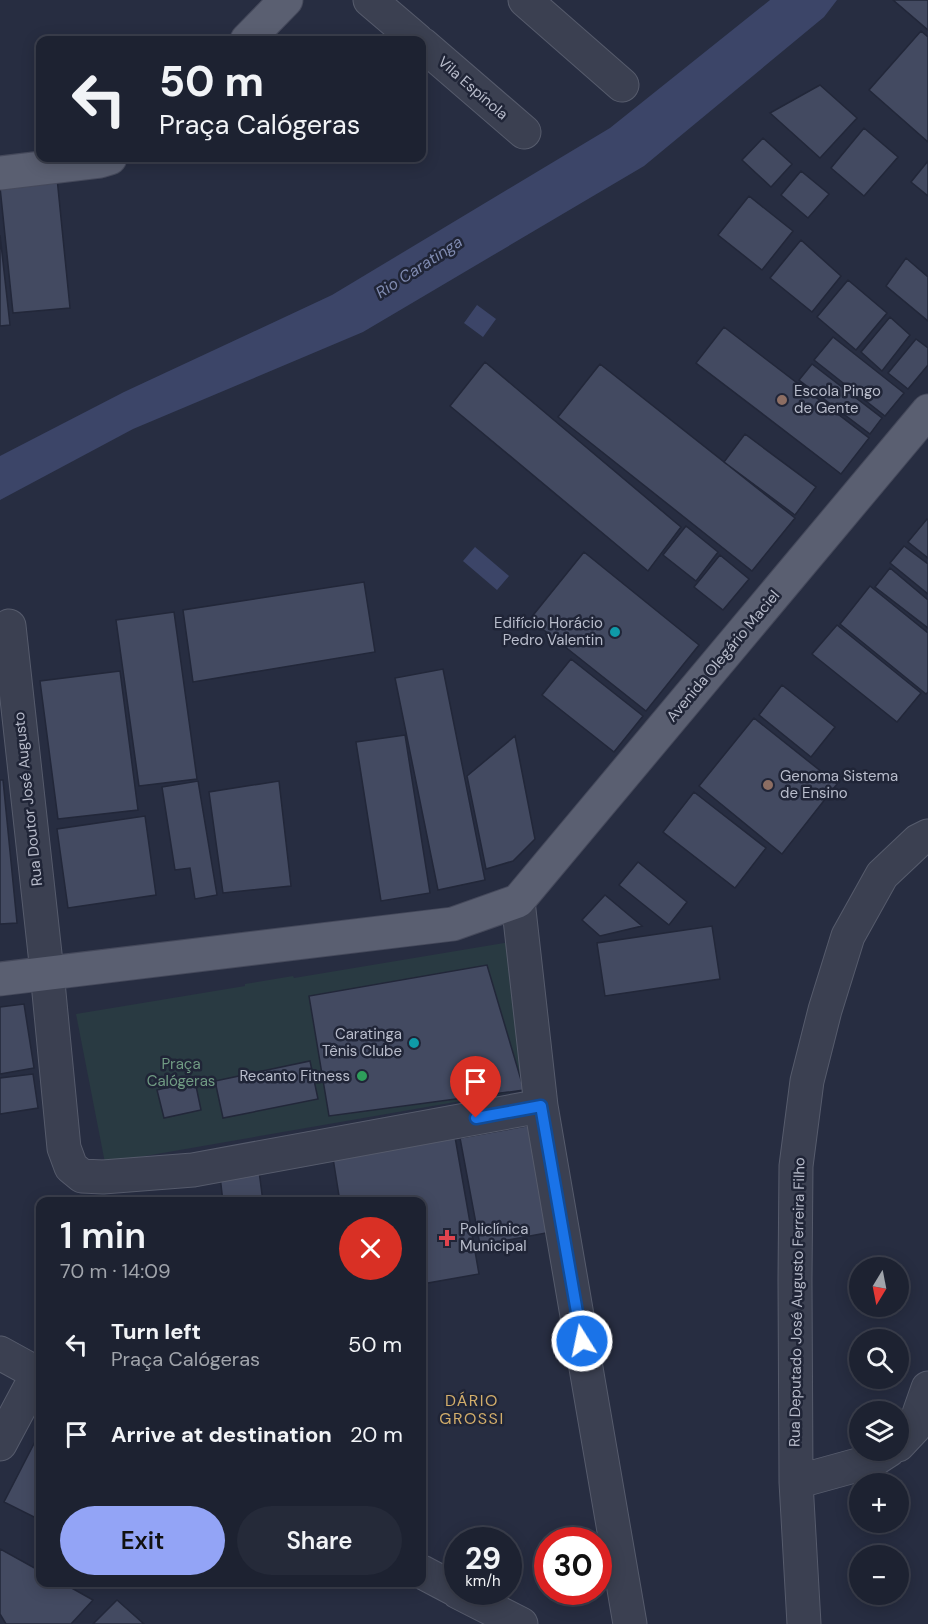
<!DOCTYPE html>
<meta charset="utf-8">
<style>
body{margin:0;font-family:"DM Sans",sans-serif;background:#252a39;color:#f1f3f6;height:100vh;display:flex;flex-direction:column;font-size:22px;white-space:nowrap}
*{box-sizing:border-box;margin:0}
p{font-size:20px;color:#a0a4ab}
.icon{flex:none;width:33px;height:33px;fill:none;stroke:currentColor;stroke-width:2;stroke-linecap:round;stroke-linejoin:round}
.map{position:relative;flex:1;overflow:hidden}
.details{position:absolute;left:36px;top:1197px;width:390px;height:390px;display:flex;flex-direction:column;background:#1d2231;border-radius:12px;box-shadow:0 3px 15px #0003,0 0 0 2px #3b3f4d}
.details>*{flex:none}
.guide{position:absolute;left:36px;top:36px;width:390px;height:126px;border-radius:12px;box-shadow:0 3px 15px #0003,0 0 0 2px #3b3f4d;background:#1d2231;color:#f1f3f6;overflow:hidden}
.needle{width:39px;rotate:190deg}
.buttons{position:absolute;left:849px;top:1257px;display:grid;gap:12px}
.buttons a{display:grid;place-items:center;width:60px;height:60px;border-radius:50%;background:#1d2231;box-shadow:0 3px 15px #0003,0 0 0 2px #3b3f4d;font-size:30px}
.speed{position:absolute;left:444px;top:1527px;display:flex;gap:12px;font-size:30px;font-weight:700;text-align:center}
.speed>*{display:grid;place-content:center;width:78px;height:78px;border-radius:50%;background:#1d2231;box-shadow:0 3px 15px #0003,0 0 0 2px #3b3f4d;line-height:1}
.speed small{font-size:15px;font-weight:400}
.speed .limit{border:9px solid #d22;background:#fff;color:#111}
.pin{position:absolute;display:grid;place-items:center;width:51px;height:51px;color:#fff;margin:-62px -26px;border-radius:50% 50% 50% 0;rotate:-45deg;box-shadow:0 0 6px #0007}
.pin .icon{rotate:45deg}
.me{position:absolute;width:66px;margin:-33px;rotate:350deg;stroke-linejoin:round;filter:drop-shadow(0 0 4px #0008)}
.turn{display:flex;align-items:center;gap:21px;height:126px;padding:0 24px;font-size:27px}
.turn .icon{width:78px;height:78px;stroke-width:2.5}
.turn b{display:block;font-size:42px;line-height:51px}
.round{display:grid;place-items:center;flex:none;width:63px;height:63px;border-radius:32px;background:#252a39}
.summary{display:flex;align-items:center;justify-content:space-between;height:102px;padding:0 24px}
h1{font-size:36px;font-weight:600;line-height:45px}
.action{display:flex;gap:12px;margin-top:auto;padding:12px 24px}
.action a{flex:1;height:69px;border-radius:36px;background:#93a4f6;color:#111;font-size:24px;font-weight:600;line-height:69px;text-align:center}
.action a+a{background:#252a39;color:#f1f3f6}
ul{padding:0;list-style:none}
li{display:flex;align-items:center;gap:18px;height:90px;padding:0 24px}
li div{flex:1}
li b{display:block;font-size:22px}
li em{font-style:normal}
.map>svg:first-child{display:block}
</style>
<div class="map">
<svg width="928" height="1624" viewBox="0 0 928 1624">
<rect width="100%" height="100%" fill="#272d41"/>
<path fill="#293a42" d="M516,941L524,1090L105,1163L76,1014L245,986V984L293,976L294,978Z"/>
<path fill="#3c4568" d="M770,0H837L824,17L644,166L363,332L133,429L0,500V456L124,392L332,295L610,128Z
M477,305L496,319L483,337L464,323Z
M475,547L509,576L497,590L463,561Z"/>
<path fill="#434a61" stroke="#222739" stroke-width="1.5" d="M893,0H928V30Z
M921,31L928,37V142L869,90Z
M820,85L857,118L820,158L770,113Z
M864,128L898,157L864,196L831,168Z
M763,138L792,164L771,187L742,160Z
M928,161V196L911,182Z
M801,171L829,194L808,218L781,195Z
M57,178L70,308L13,313L0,187Z
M749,196L793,231L762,270L718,235Z
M0,235L10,325L0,326Z
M801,240L841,276L812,312L770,278Z
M906,258L928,277V321L886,286Z
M848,280L887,313L856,350L817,317Z
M890,317L910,335L882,371L861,352Z
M724,327L869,438L841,474L696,363Z
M833,337L904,393L885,416L814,360Z
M916,339L928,348V365L908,389L888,373Z
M485,362L681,527L648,571L450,406Z
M600,364L795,518L752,571L558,417Z
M812,364L882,418L870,434L799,380Z
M745,434L816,487L795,515L724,462Z
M927,519L928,520V558L908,542Z
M686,526L718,552L696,581L663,555Z
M904,546L928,564V594L890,563Z
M584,552L699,645L646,711L530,619Z
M720,555L749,579L723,610L694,587Z
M890,568L928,600V628L875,587Z
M364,582L375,652L193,682L183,610Z
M870,586L928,633V692L926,694L840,624Z
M174,612L197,779L139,786L116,620Z
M837,625L921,693L897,722L812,654Z
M571,659L643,716L614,752L542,695Z
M443,669L485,880L438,890L395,678Z
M120,671L138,810L58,819L40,681Z
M782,685L835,727L811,757L759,715Z
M754,718L837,784L782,854L699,786Z
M405,735L430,893L381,901L356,742Z
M515,736L535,839L513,861L486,869L467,776Z
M0,780H3L17,923L0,924Z
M198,781L217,895L195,899L190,868L175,870L162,787Z
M279,781L291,886L223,893L209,792Z
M694,792L766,848L735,888L663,832Z
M145,816L156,895L68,908L57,829Z
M638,862L687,902L669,925L619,885Z
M605,895L642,926L600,936L582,920Z
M712,926L720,979L605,996L597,943Z
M487,965L524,1090L329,1116L309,996Z
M24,1004L34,1068L0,1074V1007Z
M310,1061L318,1099L223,1118L215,1081Z
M33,1074L38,1108L0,1114V1078Z
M195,1081L201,1110L164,1118L157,1090Z
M537,1124L557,1231L480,1245L460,1138Z
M455,1137L479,1274L422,1284V1202H340L333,1158Z
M259,1171L263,1202H223L220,1176Z
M40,1432V1520L4,1502Z
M0,1549L40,1571V1582H61L93,1600L71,1624H6L0,1614Z
M117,1600L144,1624H93Z"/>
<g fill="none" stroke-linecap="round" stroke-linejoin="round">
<g stroke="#565b6c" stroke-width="35">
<path id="minor" d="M370,0L417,40
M525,0L622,85
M422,44L524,132
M9,626L47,972L64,1148L71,1167L82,1176L103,1177L193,1170L541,1106
M518,901L541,1106L630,1624
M0,1353L40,1375
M0,1444L38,1373
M898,1445L914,1428L928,1388
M796,1482L872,1461L889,1450
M422,1572L458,1591
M458,1592L521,1624
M804,1624L796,1482L795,1280L796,1166L807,1081L825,1010L848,936L882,875L918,841L928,836"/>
</g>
<g stroke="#45495b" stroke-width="35">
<path id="major" d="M247,40L286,0
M0,173L100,161L110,158
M0,979L453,924L518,901L928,411"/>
</g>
<use href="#minor" stroke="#3b4051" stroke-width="33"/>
<use href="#major" stroke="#5a5f71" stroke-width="33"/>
</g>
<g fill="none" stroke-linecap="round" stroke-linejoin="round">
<g stroke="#114b97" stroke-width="15">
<path id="route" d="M476,1118L541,1106L582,1341"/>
</g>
<use href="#route" stroke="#1a73e8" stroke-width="10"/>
</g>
<g fill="#8d6e63" stroke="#202537" stroke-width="2">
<circle cx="782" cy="400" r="6"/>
<circle cx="768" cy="785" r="6"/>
</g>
<g fill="#0f9aa8" stroke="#202537" stroke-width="2">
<circle cx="615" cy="632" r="6"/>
<circle cx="414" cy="1043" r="6"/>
</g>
<circle fill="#2e9e5b" stroke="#202537" stroke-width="2" cx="362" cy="1076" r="6"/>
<path fill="#e0444e" stroke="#202537" stroke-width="2" d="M444 1229h6v6h6v6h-6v6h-6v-6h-6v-6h6z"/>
<g text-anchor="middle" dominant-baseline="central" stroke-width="5" stroke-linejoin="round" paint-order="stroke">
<g font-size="15" fill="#b8bccb" stroke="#202537">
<text transform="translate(473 88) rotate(41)">Vila Espínola</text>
<text transform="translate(723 656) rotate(-50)">Avenida Olegário Maciel</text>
<text transform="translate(28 799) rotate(-96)">Rua Doutor José Augusto</text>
<text transform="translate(797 1302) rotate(-89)">Rua Deputado José Augusto Ferreira Filho</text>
</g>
<g font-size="15" fill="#b8bccb" stroke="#202537" text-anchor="start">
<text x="794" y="391">Escola Pingo<tspan x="794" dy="17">de Gente</tspan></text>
<text x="603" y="623" text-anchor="end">Edifício Horácio<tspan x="603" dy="17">Pedro Valentin</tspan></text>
<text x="780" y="776">Genoma Sistema<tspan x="780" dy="17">de Ensino</tspan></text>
<text x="402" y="1034" text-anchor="end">Caratinga<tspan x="402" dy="17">Tênis Clube</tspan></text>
<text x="350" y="1076" text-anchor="end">Recanto Fitness</text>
<text x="460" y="1229">Policlínica<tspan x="460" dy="17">Municipal</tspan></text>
</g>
<g font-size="15" fill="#709b83" stroke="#202537">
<text x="181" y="1064">Praça<tspan x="181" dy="17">Calógeras</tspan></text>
</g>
<g font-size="16" font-style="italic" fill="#818cb2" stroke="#202537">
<text transform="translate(419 267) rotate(-33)">Rio Caratinga</text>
</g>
<g font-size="16" letter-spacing="1.5" fill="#d3ae6b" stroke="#202537">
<text x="472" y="1400">DÁRIO<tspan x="472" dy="18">GROSSI</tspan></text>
</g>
</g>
</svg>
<div class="buttons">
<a><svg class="needle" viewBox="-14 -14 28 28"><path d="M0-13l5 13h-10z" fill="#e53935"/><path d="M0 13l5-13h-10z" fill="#a0a4ab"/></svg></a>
<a><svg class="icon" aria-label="search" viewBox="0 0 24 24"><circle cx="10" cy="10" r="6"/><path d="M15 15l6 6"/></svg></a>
<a><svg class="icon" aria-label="layers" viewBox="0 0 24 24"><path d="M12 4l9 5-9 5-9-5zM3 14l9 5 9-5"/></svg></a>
<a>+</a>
<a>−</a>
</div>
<div class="speed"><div>29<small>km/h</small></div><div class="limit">30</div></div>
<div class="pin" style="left:476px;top:1118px;background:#d93025"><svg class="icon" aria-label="arrive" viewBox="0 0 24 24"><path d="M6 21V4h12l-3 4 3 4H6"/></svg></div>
<svg class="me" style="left:582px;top:1341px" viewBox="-20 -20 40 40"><circle r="17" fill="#1a73e8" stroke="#fff" stroke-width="3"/><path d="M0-11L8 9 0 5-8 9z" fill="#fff"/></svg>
<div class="guide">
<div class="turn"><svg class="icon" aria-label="left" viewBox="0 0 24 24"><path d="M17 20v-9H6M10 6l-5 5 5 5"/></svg><div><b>50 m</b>Praça Calógeras</div></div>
</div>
<section class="details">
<div class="summary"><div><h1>1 min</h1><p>70 m · 14:09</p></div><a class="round" style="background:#d93025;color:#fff"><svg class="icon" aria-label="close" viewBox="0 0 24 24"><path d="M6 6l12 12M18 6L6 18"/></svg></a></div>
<ul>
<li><svg class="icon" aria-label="left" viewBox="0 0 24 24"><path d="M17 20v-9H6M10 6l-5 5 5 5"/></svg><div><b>Turn left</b><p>Praça Calógeras</p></div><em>50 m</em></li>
<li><svg class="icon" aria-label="arrive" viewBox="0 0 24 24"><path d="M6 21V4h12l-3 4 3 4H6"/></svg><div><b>Arrive at destination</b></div><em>20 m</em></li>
</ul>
<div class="action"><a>Exit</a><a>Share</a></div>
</section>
</div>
